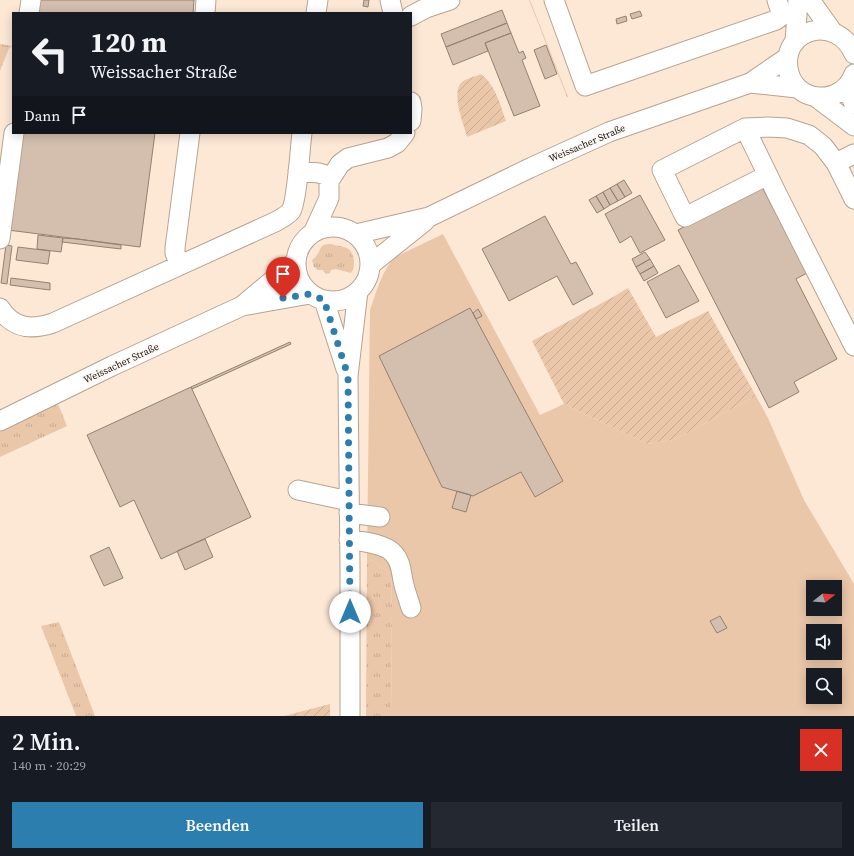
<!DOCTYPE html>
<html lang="de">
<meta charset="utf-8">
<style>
body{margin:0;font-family:"Source Serif 4",serif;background:#242831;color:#f1f3f6;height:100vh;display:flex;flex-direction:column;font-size:15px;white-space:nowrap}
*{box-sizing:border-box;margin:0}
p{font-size:13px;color:#9ea1a6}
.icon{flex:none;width:22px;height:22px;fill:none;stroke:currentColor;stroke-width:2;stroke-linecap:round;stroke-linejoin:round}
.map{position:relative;height:716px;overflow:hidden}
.drawer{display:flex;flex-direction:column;background:#171b24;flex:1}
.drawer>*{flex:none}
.top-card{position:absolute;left:12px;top:12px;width:400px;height:122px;border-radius:0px;box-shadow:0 2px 10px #0003;background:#171b24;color:#f1f3f6;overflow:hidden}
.needle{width:26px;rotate:73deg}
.fabs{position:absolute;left:806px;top:580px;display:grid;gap:8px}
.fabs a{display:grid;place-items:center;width:36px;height:36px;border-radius:0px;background:#171b24;box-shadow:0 2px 10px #0003;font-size:20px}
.pin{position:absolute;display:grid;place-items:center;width:34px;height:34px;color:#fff;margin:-41px -17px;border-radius:50% 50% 50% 0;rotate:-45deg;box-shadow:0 0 4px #0007}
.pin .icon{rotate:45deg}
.me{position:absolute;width:44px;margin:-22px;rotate:0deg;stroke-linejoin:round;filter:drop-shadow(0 0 3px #0008)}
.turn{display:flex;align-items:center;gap:14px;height:84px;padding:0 12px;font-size:18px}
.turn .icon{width:52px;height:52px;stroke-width:2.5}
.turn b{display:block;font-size:28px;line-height:34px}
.then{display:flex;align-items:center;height:38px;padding:0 12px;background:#0003;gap:8px;font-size:15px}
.round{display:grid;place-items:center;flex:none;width:42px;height:42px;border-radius:0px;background:#242831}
.overview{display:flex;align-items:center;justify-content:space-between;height:68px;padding:0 12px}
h1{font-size:24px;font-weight:600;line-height:30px}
.primary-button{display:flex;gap:8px;margin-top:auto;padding:8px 12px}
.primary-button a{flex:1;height:46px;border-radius:0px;background:#2c7eaf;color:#fff;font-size:16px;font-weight:600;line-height:46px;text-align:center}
.primary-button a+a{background:#242831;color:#f1f3f6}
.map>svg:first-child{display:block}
</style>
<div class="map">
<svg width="854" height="716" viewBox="0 0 854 716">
<defs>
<pattern id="grass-tufts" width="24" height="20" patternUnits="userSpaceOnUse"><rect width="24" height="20" fill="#ebc7aa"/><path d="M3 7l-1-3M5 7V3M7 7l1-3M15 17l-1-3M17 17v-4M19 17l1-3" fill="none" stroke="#c9aa91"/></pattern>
<pattern id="garden-furrows" width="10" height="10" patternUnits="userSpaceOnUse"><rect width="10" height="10" fill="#ebc7aa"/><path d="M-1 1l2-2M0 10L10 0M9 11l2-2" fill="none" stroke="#c9aa91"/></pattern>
</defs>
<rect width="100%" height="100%" fill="#fde8d6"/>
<path fill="url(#grass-tufts)" d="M529,0H530L568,97H567Z
M0,44L13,46L9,48L0,71Z
M331,244C342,248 352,244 354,261C354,266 354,269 351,273L336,269L331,270L330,273L326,274L324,272L323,270H318L314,267L312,260C314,258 316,257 317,255C322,249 318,244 331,244Z
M56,399L67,426L0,457V428Z
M367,557L391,574L392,608L391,716H366Z
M59,622L95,716H76L41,626Z"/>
<path fill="#ebc7aa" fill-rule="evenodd" d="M443,234L540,415L564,404L647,444L674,440L756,396L768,418L804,500L854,584V716H391L392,608L391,574L367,557L370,310C376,293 382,270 395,257ZM813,587H835V609H813ZM813,631H835V653H813ZM813,675H835V697H813Z"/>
<path fill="url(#garden-furrows)" d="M481,74C496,86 500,104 506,121L467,137C464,125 451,94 461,83C466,78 475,77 481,74Z
M628,288L656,337L708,311L756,396L674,440L647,444L564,404L532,341L613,297Z
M330,704V716H284Z"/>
<path fill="#d4bfae" stroke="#948171" d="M38,0H194L193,13H36Z
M364,0H369L368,7L363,6Z
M502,10L507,23L446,47L441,34Z
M640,11L642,16L632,19L630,14Z
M626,16L627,21L617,24L616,19Z
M507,23L511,33L485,43L488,51L453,65L446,47Z
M511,33L519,53L523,51L526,58L522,60L540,106L514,116L485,43Z
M546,45L557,74L545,79L534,50Z
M21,133H155L140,247L8,230Z
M624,180L632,193L625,197L617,184Z
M617,184L625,197L618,201L610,188Z
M762,187L807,273L796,279L837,359L794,382L799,392L769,408L678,230Z
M610,188L618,201L610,205L603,192Z
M603,192L610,205L604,209L596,196Z
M640,195L665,240L640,253L631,236L620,243L605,214Z
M596,196L604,209L597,213L589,200Z
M545,216L571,264L576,262L593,294L573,305L557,276L509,301L482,249Z
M38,235L63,238L61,252L37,249Z
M63,238L77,239L121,245V249L62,242Z
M6,245L12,246L7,284L1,283Z
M18,247L50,251L48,264L16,260Z
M645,252L650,259L636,267L632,259Z
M650,259L654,266L640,274L636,267Z
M679,265L699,301L666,318L647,282Z
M654,266L658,273L644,281L640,274Z
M11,278L50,283V290L10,285Z
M470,308L563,481L535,497L521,472L473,496L442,487L379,356Z
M478,309L482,316L476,319L473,313Z
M290,342L291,344L192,389L191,387Z
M191,387L251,517L161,559L134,500L120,507L87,435Z
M457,491L471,495L466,512L452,508Z
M205,539L213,557L185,570L177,551Z
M109,547L123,578L104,586L90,556Z
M720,616L727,628L717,633L710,621Z"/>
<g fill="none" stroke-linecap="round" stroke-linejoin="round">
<g stroke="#b7a392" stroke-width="21">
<path id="minor" d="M390,0L393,13
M554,0L585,86L776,20L780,17L781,13L777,0
M810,0L832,31
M29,13L31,0
M205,13L206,0
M316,13L318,0
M411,16L426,8L450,0
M795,42L798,0
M854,54C837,14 782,28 788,68C793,104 842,107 854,74
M750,83L797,88
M847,86L854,104
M817,98L854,126
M411,102L412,109L411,121
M745,128L777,194L854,346
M836,163L854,154
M298,171L319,173L331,177
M768,175L685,217L662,170L745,128L768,127L787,128L809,135L823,146L836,163L854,199
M296 264a37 37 0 1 1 74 0a37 37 0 1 1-74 0Z
M314,231L329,198V181L340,164L348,158L388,148L397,143L405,133
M356,234L429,217L530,168L609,132L750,83L788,57
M0,239L14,133
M180,265L175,253V248L190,133
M370,265L425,221
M324,300L346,369
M243,305L296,261
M0,308C13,329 32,330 53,323L275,222C280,219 287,216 291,211C297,201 300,148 302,133
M0,421L112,366L242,306L310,294
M298,490L349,501
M349,513L380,517
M349,540C361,541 385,544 393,553C402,562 401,574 404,585C406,593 409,601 411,608
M350,716V568L348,376L358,291"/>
</g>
<use href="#minor" stroke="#fff" stroke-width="19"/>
</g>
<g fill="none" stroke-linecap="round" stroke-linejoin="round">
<path stroke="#2c7eaf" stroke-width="7" stroke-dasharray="0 12.6" d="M283,298L310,294L324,300L348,376L350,612"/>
</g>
<g text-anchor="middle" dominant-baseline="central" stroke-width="4" stroke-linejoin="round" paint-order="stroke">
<g font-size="10" fill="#1a130d" stroke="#fdf8f5">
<text transform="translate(587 143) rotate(-23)">Weissacher Straße</text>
<text transform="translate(121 363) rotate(-25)">Weissacher Straße</text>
</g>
</g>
</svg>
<div class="fabs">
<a><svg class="needle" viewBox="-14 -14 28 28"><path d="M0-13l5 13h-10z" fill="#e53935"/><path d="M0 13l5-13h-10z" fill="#9ea1a6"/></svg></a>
<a><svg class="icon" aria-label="sound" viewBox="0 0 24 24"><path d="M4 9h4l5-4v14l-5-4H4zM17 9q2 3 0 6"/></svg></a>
<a><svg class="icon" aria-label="search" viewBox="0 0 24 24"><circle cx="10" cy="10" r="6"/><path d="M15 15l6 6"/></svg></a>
</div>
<div class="pin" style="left:283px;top:298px;background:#d93025"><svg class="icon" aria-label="arrive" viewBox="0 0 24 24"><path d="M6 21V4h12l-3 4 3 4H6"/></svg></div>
<svg class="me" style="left:350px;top:612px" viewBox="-20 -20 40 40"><circle r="19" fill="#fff"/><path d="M0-13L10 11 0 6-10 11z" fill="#2c7eaf"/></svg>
<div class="top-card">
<div class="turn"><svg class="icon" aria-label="left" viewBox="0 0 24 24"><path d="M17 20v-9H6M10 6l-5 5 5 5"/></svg><div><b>120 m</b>Weissacher Straße</div></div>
<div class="then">Dann<svg class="icon" aria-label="arrive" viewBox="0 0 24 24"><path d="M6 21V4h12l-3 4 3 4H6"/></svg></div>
</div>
</div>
<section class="drawer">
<div class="overview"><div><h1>2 Min.</h1><p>140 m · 20:29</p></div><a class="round" style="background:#d93025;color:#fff"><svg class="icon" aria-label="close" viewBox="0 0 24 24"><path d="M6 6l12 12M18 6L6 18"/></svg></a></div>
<div class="primary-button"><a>Beenden</a><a>Teilen</a></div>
</section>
